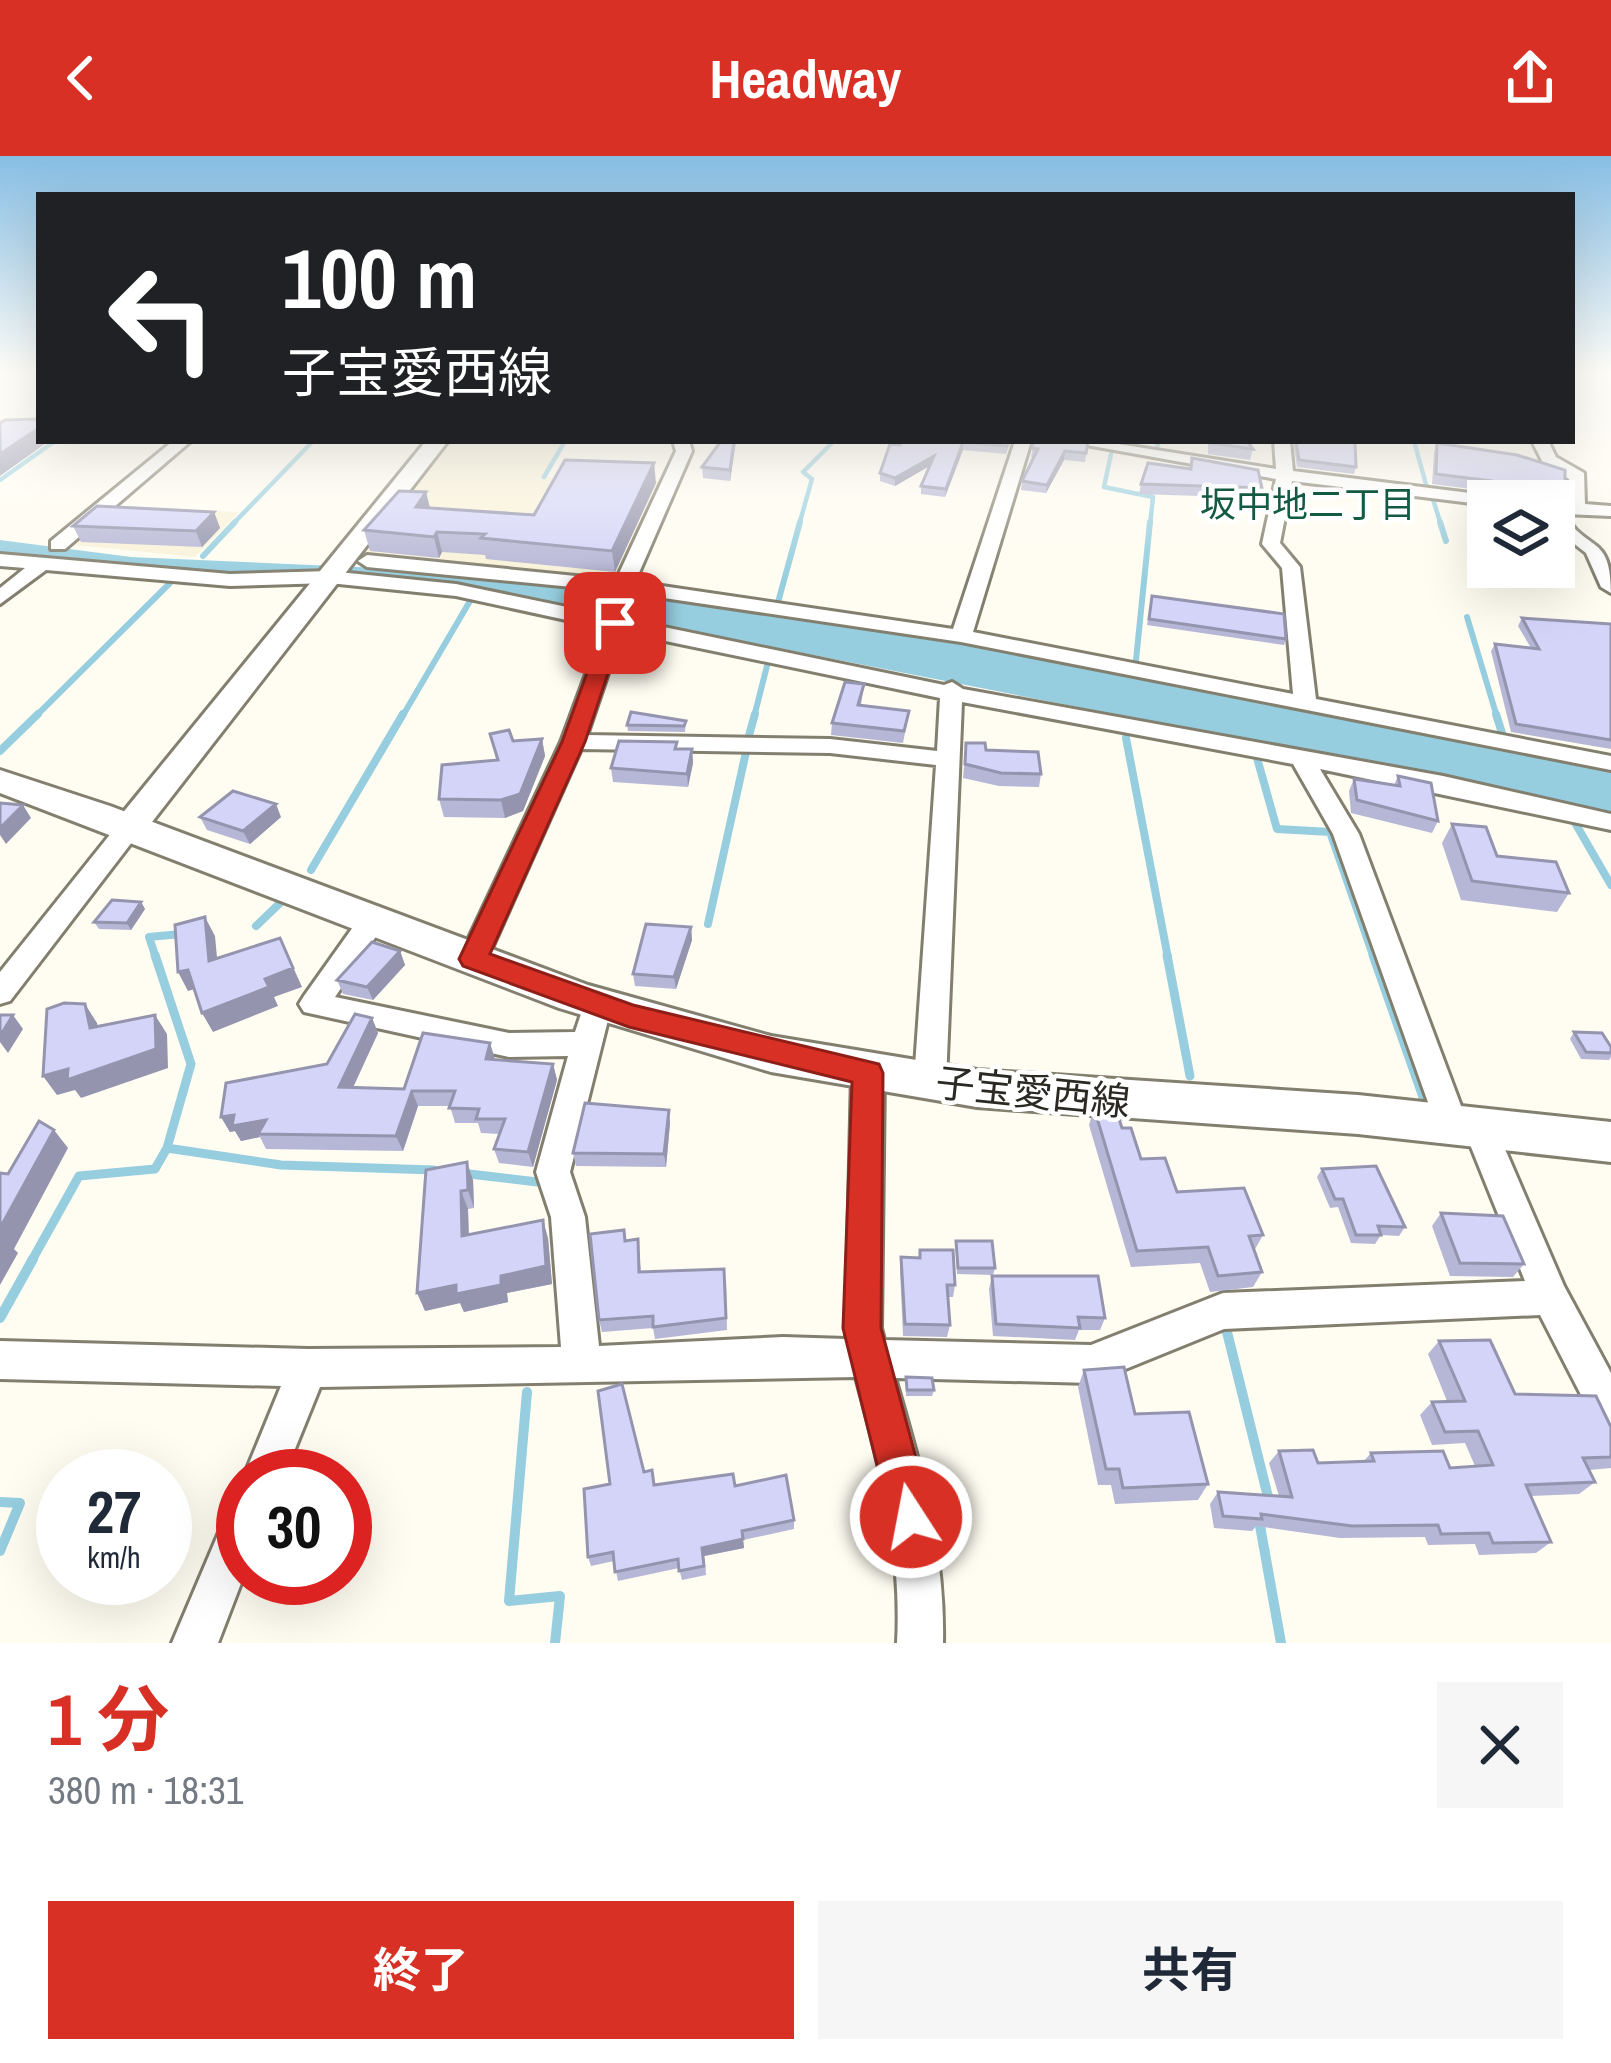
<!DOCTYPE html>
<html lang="ja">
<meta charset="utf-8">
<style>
body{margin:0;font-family:"Archivo Narrow","Noto Sans JP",sans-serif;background:#f6f6f7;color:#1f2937;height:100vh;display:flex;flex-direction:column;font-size:45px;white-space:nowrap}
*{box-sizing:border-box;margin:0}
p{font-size:39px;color:#747a83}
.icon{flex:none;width:66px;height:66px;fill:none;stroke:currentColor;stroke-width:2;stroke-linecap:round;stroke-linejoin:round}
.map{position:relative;height:1487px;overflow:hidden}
.details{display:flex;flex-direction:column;background:#fff;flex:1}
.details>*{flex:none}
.top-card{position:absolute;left:36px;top:36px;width:1539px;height:252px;border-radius:0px;box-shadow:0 12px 48px #0002;background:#202124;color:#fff;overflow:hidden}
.tools{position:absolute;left:1467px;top:324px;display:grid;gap:24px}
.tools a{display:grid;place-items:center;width:108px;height:108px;border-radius:0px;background:#fff;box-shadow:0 12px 48px #0002;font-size:60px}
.speed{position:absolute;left:36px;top:1293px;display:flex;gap:24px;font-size:60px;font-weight:700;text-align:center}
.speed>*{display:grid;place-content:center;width:156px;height:156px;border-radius:50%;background:#fff;box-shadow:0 12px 48px #0002;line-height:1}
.speed small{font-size:30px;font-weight:400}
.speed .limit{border:18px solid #d22;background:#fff;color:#111}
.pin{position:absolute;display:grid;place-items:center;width:102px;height:102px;color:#fff;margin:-51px;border-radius:24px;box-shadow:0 6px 18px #0006}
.me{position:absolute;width:132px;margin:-66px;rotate:349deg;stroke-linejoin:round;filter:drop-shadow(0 0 9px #0008)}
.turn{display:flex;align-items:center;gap:42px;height:252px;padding:0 48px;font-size:54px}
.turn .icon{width:156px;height:156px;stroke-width:2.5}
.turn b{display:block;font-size:84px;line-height:102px}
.round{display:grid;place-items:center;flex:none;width:126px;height:126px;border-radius:0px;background:#f6f6f7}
.headline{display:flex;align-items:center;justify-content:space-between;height:204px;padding:0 48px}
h1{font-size:72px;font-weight:700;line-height:90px;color:#d93025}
.button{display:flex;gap:24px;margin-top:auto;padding:24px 48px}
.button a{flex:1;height:138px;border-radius:0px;background:#d93025;color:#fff;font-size:48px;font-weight:700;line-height:138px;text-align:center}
.button a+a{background:#f6f6f7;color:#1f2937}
header{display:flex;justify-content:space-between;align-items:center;height:156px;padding:0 48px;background:#d93025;color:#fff;font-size:54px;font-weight:700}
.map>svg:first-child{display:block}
</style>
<header><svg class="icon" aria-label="back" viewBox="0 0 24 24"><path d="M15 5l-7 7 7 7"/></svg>Headway<svg class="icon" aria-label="share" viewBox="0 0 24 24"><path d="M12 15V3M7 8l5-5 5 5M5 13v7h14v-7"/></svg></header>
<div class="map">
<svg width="1611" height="1487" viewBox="0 0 1611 1487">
<rect width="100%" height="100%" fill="#fffcf1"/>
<path fill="#f9f2d9" d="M444,285H561L542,321L664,326L619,428L531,422L484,410L353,402Z
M110,350L239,356L195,401L66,388Z"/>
<path fill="#96cedf" d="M0,384L131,401L473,416L523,428L605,431L1038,498L1611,611V656L488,435L222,419L0,398Z"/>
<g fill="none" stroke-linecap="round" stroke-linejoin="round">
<path stroke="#96cedf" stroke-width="4.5" d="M1414,285L1427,332
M1157,293L1158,285
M1111,298L1104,331L1153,341L1150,369
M544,321L565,285
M0,324L55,285
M1432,340L1441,369
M232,369L313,285
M799,369L812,323L803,316L833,286"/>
<path stroke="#96cedf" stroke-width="6" d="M1440,366L1446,385
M203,400L235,366
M777,450L800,366
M1467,461L1497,561
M1136,504L1150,366
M35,561L170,427
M402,561L470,445
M754,561L768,506"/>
<path stroke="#96cedf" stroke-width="8" d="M1496,558L1502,577
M1126,582L1168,802
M748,583L755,558
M0,595L38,558
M1257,602L1277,673L1330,676L1374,802
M1574,665L1611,729
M311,714L403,558
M708,768L746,596
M256,770L280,747
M156,802L149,781L181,778"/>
<path stroke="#96cedf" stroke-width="9" d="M1167,799L1190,920
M1373,799L1424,944
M167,992L281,1009L434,1014
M461,1017L537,1026
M31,1106L79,1020L155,1013L167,992L191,908L155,799"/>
<path stroke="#96cedf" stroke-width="10" d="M0,1162L33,1103
M1226,1172L1269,1345
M527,1236L509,1445L560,1440L555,1487
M0,1346L20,1347L0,1395
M1259,1364L1281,1487"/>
<g stroke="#837f6f" stroke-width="6">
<path id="minor" d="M173,285H191L65,393H51V385Z
M673,285H689L692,295L635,426L953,473L1015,285H1031L973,476L1293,538L1282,412L1262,388L1276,323L1064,285H1099L1276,313L1274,285H1290L1293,315L1502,341L1505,345H1488V349L1292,325L1280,387L1300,411L1316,543L1611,600V614L961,486L623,436L367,411L358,405L367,399L616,424L676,295Z
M1532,285H1548L1556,301L1584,317L1585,348L1611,350V360L1564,358C1587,397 1611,377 1611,437L1601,431L1586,397L1554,372V348L1568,347L1569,323L1543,307Z
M0,398L230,418L329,415L456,428L944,529L952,526L963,533L1443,620L1611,658V674L1320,613L1359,678L1467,966L1480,959L1492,963L1564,1130L1611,1217V1276L1597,1270L1540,1159L1224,1173L1091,1227L895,1222C921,1310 945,1394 943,1487H897C902,1394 880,1310 856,1221L320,1231L284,1320H244L281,1230L0,1223V1185L308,1193L561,1191L551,1061L536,1016L568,900L509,901L304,856L299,848L304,840L363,757L373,754L387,764L335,841L509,877L575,876L587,840H607L612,848L570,1016L585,1061L599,1190L783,1181L846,1183L852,917L857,908L868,904L879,908L884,917L881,1172L884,1184L1091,1189L1223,1137L1525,1125L1465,976L1452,983L1441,979L1436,969L1333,678L1293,608L962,546L946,925L941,934L930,938L919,934L914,925L936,609L830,597L581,593L487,803L483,810H463L459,803L561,586L603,472L456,440L329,427L230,430L46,414L0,448V432L25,412L0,410ZM622,476L940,542L937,595L830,583L587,579Z
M133,659L146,667L142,673L10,845L0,848V816L124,661Z
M243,1349V1422L218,1487H172L228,1355Z"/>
</g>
<g stroke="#837f6f" stroke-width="6">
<path id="tertiary" d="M426,285H448L145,675H121L116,667L121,659Z"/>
</g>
<g stroke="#837f6f" stroke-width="6">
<path id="secondary" d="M0,614L110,650L588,829L771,880L977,914L1358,939L1611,966V1006L1358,978L977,951L771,916L559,852L0,637Z"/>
</g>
<use href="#minor" fill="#fff" fill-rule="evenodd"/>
<use href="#tertiary" fill="#fff" fill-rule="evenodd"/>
<use href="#secondary" fill="#fff" fill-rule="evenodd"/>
</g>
<path fill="#b6b6d6" d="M708,285H736L730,325L703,322L702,311L720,287H708Z
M1011,285L1006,298L963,294L945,341L921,338V330L929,310L895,330L880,325V317L900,289Z
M1034,285H1088L1085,306L1064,304L1046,337L1021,334L1022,325L1034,301H1031Z
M1208,285H1247L1253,293L1250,304L1208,298Z
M1293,285H1341L1356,311L1354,318L1297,311Z
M1437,287L1565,334L1560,343L1554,346L1525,345L1509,343L1503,337L1432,328L1434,296Z
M1192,302L1262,332L1259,342L1139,338L1141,328L1190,313Z
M656,327L615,416L486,403L485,399L442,396L439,402L370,395L364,374L426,336L430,352L534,359Z
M214,356L220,372L202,391L81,386L73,370Z
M1152,440L1286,483L1284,489L1147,469Z
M1522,462L1611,468V593L1511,576L1491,495L1495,488L1531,492L1518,470Z
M864,528L861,549L909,555L903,587L831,579L832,567Z
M686,565L685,576L628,575L627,569Z
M490,578L513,585L542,583L545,600L523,655L505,662L444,661L439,643L497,604Z
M966,587L1041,618L1039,631L999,630L963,622Z
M692,593L693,607L688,631L613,626L611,612Z
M1398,620L1438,665L1432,677L1351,657L1349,635L1354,623L1394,629Z
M200,661H281L250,688L207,674Z
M1452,668L1497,700L1569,737L1557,756L1461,744L1442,687Z
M141,746L145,753L131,774L99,773L94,766Z
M691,771L692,784L676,833L635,830L633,818Z
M400,795L405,809L373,844L343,838L337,824Z
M372,862L378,877L353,932L404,933L495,903L553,908L557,924L533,1011L499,1007L494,993L500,978L481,977L478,967H455L450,950H418L403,995L266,993L260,981L241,985L235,975L230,976L221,961L327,908Z
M1574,876L1611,891V901L1609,904L1581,903L1570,883Z
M1094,952L1122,972L1141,1003L1177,1036L1263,1079L1254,1095L1262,1116L1253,1131L1210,1136L1200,1107L1131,1111L1089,969Z
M670,967L666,1011L576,1010L573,997Z
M1322,1013L1405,1071L1399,1080L1381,1079L1375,1088L1351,1087L1338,1051L1330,1052L1317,1021Z
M426,1014L473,1024L474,1052L468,1053L469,1078L548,1082L552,1128L507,1137L508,1146L464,1156L460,1147L425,1155Z
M1441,1057L1524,1108L1513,1121L1450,1120L1432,1070Z
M638,1083L641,1116L726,1125L727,1174L655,1183L653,1172L602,1176L599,1164L627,1085Z
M956,1085L995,1112L993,1119L957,1118Z
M920,1094L955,1129L953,1141H948L950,1169L947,1181L903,1180L900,1114L901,1101L919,1102Z
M992,1120L1105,1162L1100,1174H1079L1075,1184L993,1180L989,1133Z
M1439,1185L1515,1238L1611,1271V1312L1589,1314L1595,1326L1579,1338L1531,1340L1551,1386L1536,1397L1479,1399L1475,1388L1428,1389L1425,1381L1340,1382L1256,1370L1252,1375L1214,1372L1210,1348L1218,1336L1279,1340L1269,1307L1279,1295L1318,1307L1363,1306L1371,1297L1450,1312L1475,1310L1465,1287L1432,1289L1420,1259L1432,1246L1447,1245L1428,1198Z
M1084,1214L1208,1328L1198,1344L1115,1348L1111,1329H1098L1078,1231Z
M906,1221L934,1234L932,1240H906Z
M644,1316L655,1329L735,1330L794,1364V1373L743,1384L744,1392L704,1400L706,1419L682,1424L679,1412L618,1425L614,1405L591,1410L588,1401L610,1328Z"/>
<path fill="#9494ae" d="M39,272V285H49L0,320V298Z
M734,285H736L730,325V314Z
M963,286V294L945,341L946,333Z
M1065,295L1064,304L1046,337L1047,329Z
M934,300L933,308L895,330V322Z
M654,307L656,327L615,416L612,395Z
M1565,334L1560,343L1551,345L1554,338Z
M426,336L431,357L416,351Z
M214,356L220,372L202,391L196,375Z
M437,376L442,396L439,402L434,381Z
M542,583L545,600L523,655L505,662L501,644Z
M692,593L693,607L688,631L687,618Z
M276,648L281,661L250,688L243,675Z
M23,649L31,662L6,688L0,679V672Z
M141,746L145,753L131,774L127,767Z
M205,761L215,780L219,823L209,805Z
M691,771L692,784L676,833L674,821Z
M280,782L302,831L274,841L278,850L213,876L202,857L265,823Z
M400,795L405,809L373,844L367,831Z
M188,814L198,832L188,835L178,816Z
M85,848L97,867L103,891L90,872Z
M13,859L23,873L8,897L0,886V880Z
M155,859L167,878L168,912L81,942L75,934L57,939L43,920L68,913Z
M372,862L378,877L346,946L339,931Z
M490,887L495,903L491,918L486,903Z
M553,908L557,924L533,1011L528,996Z
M412,935L418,950L403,995L396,980Z
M669,954L670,967L666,1011L664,998Z
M234,959L266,964L258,978L260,981L241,985L235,975L230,976L221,961Z
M54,974L68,992L14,1093L18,1097L0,1129V1072Z
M467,1006L473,1024L474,1052L468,1034Z
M461,1035L468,1053L469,1097L462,1080Z
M543,1064L548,1082L552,1128L507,1137L508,1146L464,1156L460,1147L425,1155L417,1137L501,1120Z
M743,1383L744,1392L704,1400L706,1419L702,1392Z"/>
<path fill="#d4d4f9" stroke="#9494ae" stroke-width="3" d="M39,263V272L0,298V267L5,264Z
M721,285H734L730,314L702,311Z
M901,285H1009L1007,290L963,286L946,333L921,330L934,300L895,322L880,317L890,288L900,289Z
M1034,285H1088L1086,297L1065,295L1047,329L1022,325L1038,293L1032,292Z
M1211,285H1247L1253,293L1211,287Z
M1296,285H1341L1355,287L1356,311L1299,304Z
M1437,287L1517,299L1565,314V334L1554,338L1513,334L1507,327L1436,318Z
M1192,302L1258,314L1262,332L1141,328L1148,307L1191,313Z
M565,304L654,307L612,395L481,382L485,378L437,376L434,381L364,374L399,335L426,336L416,351L534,359Z
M97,350L214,356L196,375L73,370Z
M1152,440L1284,458L1286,483L1149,463Z
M1522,462L1611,468V584L1516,568L1495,488L1539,493Z
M845,526L864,528L858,549L909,555L904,575L832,567Z
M631,556L686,565L684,570L627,569Z
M509,574L513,585L542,583L520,638L501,644L439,643L442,609L498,604L490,578Z
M619,585L677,586L675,593H692L687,618L611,612Z
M966,587H985L986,594L1038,596L1041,618L1001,617L965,608Z
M1398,620L1431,627L1438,665L1357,644L1354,623L1400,630Z
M233,635L276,648L243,675L200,661Z
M0,647L23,649L0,672Z
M1452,668L1486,671L1497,700L1556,706L1569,737L1472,725Z
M112,744L141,746L127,767L94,766Z
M205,761L209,805L280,782L293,812L265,823L269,831L202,857L188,814L178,816L175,769Z
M646,768L691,771L674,821L633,818Z
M372,786L400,795L367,831L337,824Z
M64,847L85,848L90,872L155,859L156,893L67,924L68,913L43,920L47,853Z
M355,858L372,862L339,931L404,933L423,877L490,887L486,903L553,908L528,996L494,993L505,963H476L479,953L449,952L455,935H412L396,980L258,978L266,964L232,970L234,959L221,961L226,927L327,908Z
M0,859H13L0,880Z
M1574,876L1602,877L1611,891V897L1586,896Z
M585,947L669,954L664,998L573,997Z
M1115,951L1122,972H1131L1141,1003L1165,1002L1177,1036L1244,1032L1263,1079L1249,1080L1262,1116L1218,1120L1208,1091L1137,1095L1094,952Z
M39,965L54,974L0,1072V1017L8,1018Z
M467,1006L468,1034L461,1035L462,1080L543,1064L546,1110L501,1120V1129L456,1138V1129L417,1137L426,1014Z
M1376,1010L1405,1071L1378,1070L1381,1079H1356L1343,1043H1335L1322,1013Z
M1441,1057L1503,1060L1524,1108L1460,1107Z
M624,1074L625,1085L638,1083L639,1116L724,1113L726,1162L653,1171V1160L599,1164L590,1078Z
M956,1085H992L995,1112H958Z
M920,1094H953L955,1129H947L950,1169L905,1168L901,1101L920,1102Z
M992,1120H1098L1105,1162L1078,1161L1080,1172L996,1168Z
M1490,1184L1515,1238L1596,1240L1611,1271V1301L1583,1302L1595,1326L1526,1329L1551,1386L1493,1387L1489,1377L1441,1378L1438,1369L1352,1370L1261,1358L1262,1363L1223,1360L1218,1336L1292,1341L1279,1295L1313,1294L1318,1307L1374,1305L1371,1297L1443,1295L1450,1312L1493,1309L1478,1275L1445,1276L1432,1246L1465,1245L1439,1185Z
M1124,1211L1135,1258L1189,1256L1208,1328L1123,1332L1119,1313H1106L1084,1214Z
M906,1221L932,1222L934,1234H907Z
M622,1228L644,1316L652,1314L654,1329L733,1318L735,1330L786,1319L794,1364L742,1375L743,1383L702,1392L704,1410L679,1415L678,1403L615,1416L613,1396L588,1401L584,1333L610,1328L598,1235Z"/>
<linearGradient id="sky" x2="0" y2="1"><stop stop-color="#87bee4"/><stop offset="0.51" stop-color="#fffef9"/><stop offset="1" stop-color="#fffef9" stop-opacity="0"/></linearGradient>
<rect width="1611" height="424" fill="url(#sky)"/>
<path fill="#d93025" stroke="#8d1f18" stroke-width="3" d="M615,461L625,467L585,586L490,798L633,849L879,908L883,917L881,1172L932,1361L926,1376L911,1383L896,1376L890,1361L843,1172L852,926L629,871L463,810L459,803L562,586L605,467Z"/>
<g text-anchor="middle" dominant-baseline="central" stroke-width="9" stroke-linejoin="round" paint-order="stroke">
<g font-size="36" fill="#135b42" stroke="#fff">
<text x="1308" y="348">坂中地二丁目</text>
</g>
<g font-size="39" fill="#2b2923" stroke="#fff">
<text transform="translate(1033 936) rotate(6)">子宝愛西線</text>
</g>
</g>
</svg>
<div class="tools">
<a><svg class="icon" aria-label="layers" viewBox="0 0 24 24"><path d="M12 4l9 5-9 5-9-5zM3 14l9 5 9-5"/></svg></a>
</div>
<div class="speed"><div>27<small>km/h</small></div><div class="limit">30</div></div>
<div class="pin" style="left:615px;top:467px;background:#d93025"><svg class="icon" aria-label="arrive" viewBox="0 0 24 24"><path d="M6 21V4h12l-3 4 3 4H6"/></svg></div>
<svg class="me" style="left:911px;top:1361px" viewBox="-20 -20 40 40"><circle r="17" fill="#d93025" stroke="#fff" stroke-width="3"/><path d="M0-11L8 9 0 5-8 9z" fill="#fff"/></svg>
<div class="top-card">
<div class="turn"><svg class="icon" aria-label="left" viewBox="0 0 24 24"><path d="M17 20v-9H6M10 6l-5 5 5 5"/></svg><div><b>100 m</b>子宝愛西線</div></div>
</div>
</div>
<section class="details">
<div class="headline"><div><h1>1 分</h1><p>380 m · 18:31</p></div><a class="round"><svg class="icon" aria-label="close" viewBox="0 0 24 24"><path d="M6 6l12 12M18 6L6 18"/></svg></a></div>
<div class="button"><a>終了</a><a>共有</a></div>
</section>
